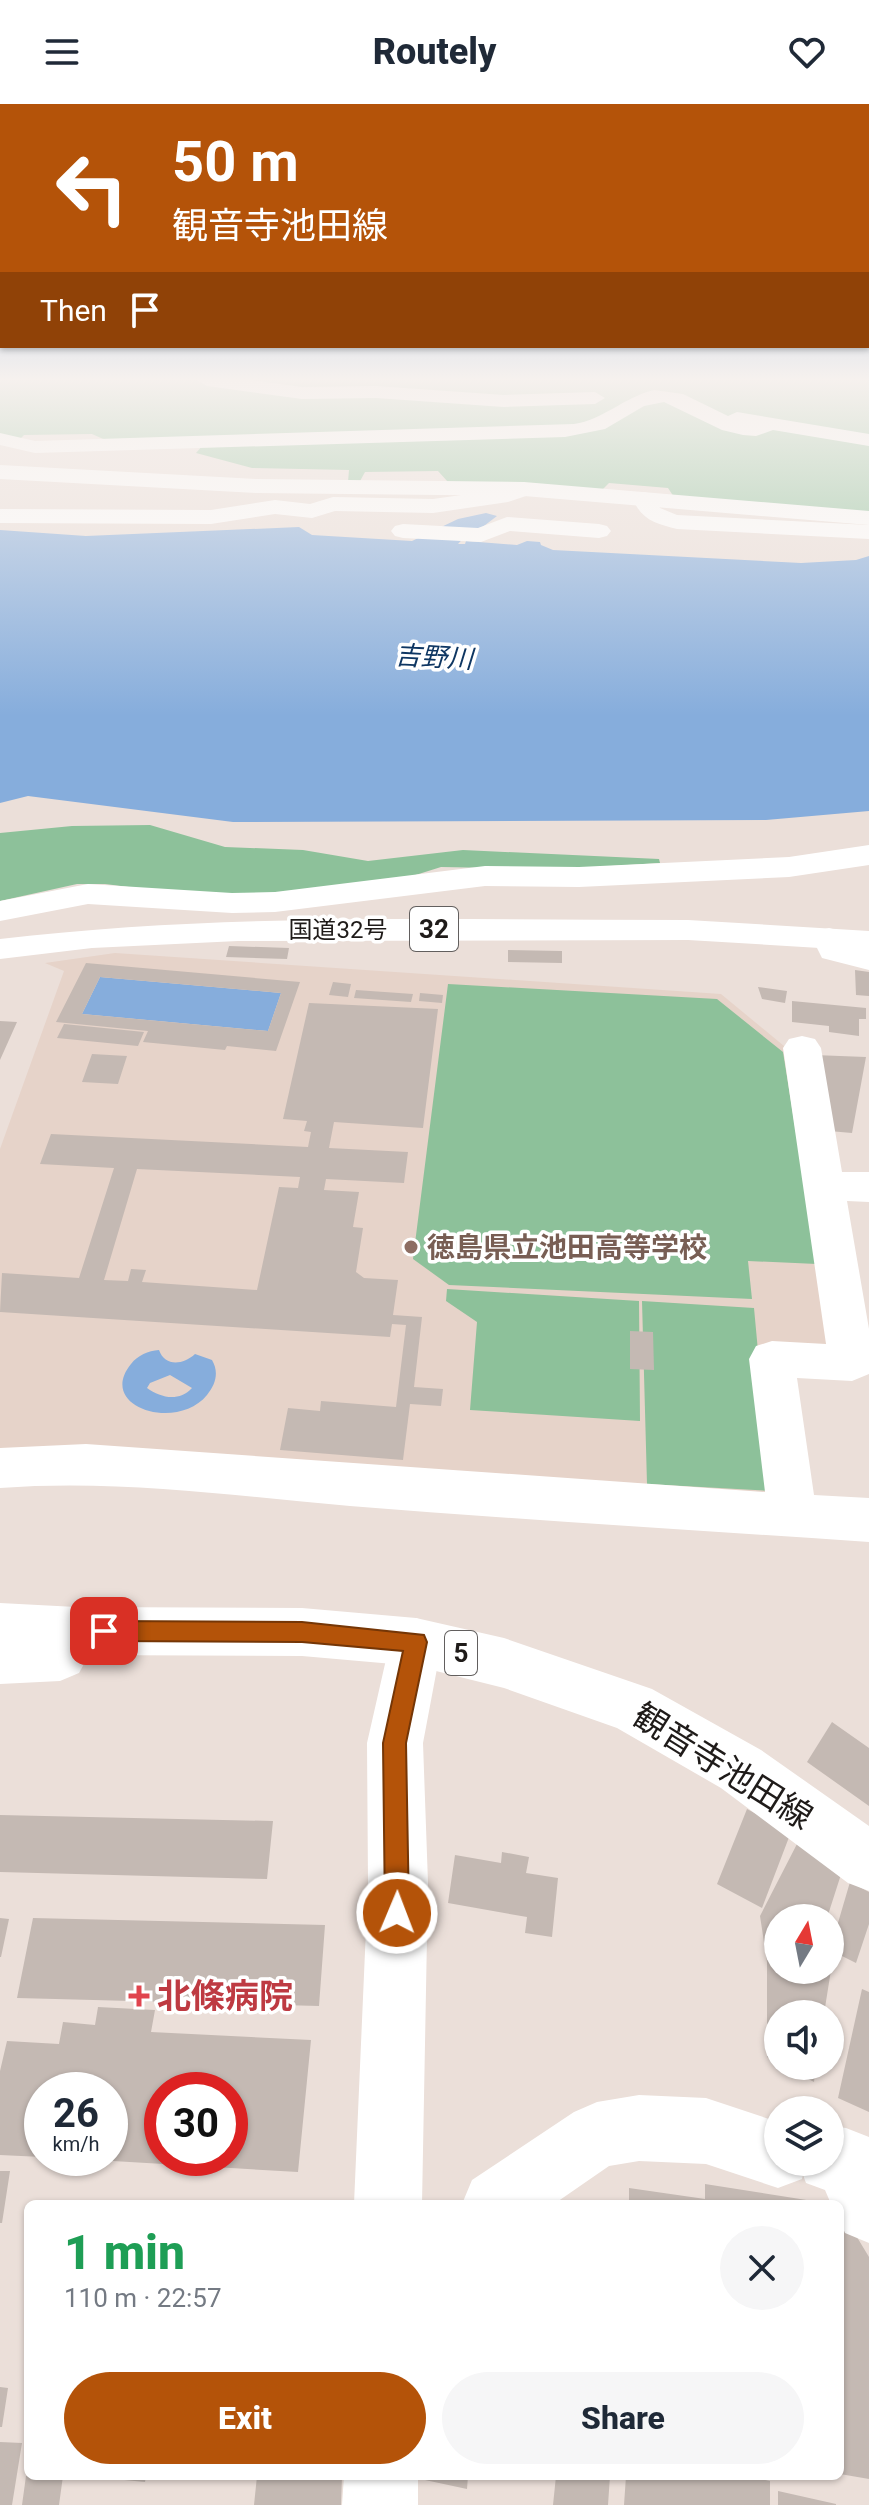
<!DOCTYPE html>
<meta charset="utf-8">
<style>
body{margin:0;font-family:Roboto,"Noto Sans JP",sans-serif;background:#f6f6f7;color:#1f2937;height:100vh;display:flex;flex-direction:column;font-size:30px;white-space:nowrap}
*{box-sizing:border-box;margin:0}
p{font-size:26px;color:#747a83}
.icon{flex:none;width:44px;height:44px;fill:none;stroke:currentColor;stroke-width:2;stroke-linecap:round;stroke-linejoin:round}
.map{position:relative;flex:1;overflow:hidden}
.details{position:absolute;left:24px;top:2096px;width:820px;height:280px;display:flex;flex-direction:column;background:#fff;border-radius:12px;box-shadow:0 2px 6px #0004}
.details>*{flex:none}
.hud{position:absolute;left:0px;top:0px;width:870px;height:244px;box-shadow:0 2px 6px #0004;background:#b45309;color:#fff;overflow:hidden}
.needle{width:52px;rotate:10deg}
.tools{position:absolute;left:764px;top:1800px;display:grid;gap:16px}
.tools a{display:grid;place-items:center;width:80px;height:80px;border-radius:50%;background:#fff;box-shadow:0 2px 6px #0004;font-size:40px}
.speed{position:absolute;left:24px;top:1968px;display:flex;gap:16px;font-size:40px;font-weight:700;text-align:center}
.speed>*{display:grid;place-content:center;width:104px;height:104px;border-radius:50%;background:#fff;box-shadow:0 2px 6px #0004;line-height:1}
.speed small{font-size:20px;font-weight:400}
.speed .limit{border:12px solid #d22;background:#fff;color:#111}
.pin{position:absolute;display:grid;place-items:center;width:68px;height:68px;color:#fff;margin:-34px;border-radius:16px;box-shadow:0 4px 12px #0006}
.me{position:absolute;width:88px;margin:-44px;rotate:1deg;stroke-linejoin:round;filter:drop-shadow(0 0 6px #0008)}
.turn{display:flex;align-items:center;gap:28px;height:168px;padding:0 40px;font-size:36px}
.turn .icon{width:104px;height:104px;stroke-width:2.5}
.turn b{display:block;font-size:56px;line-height:68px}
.then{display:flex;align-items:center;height:76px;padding:0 40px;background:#0003;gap:16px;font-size:30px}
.round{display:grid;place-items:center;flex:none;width:84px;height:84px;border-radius:42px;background:#f6f6f7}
.summary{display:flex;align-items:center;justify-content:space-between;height:136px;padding:0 40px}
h1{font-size:48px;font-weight:800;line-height:60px;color:#1e9e55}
.action{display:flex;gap:16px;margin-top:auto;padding:16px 40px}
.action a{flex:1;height:92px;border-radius:48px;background:#b45309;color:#fff;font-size:32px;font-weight:800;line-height:92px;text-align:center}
.action a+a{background:#f6f6f7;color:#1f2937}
header{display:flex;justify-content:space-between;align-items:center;height:104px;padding:0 40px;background:#fff;font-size:36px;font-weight:800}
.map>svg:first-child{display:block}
</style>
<header><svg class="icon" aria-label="menu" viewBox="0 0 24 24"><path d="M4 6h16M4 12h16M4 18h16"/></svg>Routely<svg class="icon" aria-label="heart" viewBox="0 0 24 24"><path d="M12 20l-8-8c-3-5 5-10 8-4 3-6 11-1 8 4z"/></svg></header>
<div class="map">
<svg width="869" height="2401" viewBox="0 0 869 2401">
<rect width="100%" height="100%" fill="#ebdfd9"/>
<path fill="#e6d3c9" d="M115,849L721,890L790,947L838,1246L763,1242L781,1396L0,1344V1045L64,867L45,859Z"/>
<path fill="#8dc19a" d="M0,276H869V410L674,393L668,384L609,379L601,387L448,378L438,367L365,368L359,379L348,378L349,366L252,364L196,349L203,341L110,338L92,330L24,331L19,336L0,332Z
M150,721L225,743L303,746L368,757L463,746L659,755L660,759L562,765L441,763L406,774L283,790L217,794L105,780H77L0,797V729L72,722Z
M448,880L717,895L783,948L817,1160L748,1157L752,1195L449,1181L413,1155Z
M447,1185L639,1197L640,1317L470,1306L477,1218L446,1197Z
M642,1197L754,1204L771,1387L647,1380Z"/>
<path fill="#86addc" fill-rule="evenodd" d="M486,409L497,412L476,428H469L458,440H465L466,437L517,441L527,437L540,438L541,441L553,446L801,459L856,456L869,452V707L766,716L233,718L28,692L0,699V426L86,432L299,423L312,431L412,437L458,415Z
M100,873L281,889L268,927L82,910Z
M159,1246C165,1263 183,1261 195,1250L212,1256C219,1268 216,1280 207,1291C177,1328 96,1303 131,1260C138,1251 148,1247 159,1246ZM170,1271L192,1284C179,1298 161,1294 147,1284L150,1279Z"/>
<path fill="#c4b9b3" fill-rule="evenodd" d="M229,842L289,844L287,855L226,853Z
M508,846L562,847V859L508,858Z
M86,859L300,878L276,947L227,942L225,946L143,938L148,927L56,918ZM100,873L281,889L268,927L82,910Z
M855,866L869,868V892L856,891Z
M333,878L351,880L348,893L329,891Z
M758,883L787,887L785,899L762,895Z
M356,886L413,890L411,898L354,894Z
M420,889L443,891L442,899L419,897Z
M792,897L866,904V915H859V932L829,928V922L792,918Z
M309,899L438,905L423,1024L334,1018L329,1044L408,1048L404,1079L326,1075L324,1086L359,1088L353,1123L363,1124L356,1168L364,1174L398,1176L393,1211L422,1213L414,1283L443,1285L441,1302L410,1300L403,1356L280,1346L288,1304L320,1307L321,1297L396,1303L406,1221L392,1220L390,1233L0,1208L2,1169L79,1174L114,1064L40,1060L51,1030L308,1043L311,1028L304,1027L307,1017L283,1015ZM137,1065L300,1073L298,1084L279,1083L257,1186L142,1178L146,1166L131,1165L128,1177L104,1176Z
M0,917L17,918L0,956Z
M64,920L144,928L138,942L57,934Z
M92,950L127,952L118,980L82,978Z
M814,951L866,953L852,1029L829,1027Z
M630,1227L653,1228L654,1266L630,1265Z
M832,1618L869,1644V1702L807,1658Z
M747,1705L791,1728L762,1804L717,1780Z
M0,1711L273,1717L267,1775L0,1768Z
M798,1738L845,1758L827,1814H778V1866H831L824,1910H778V1959L767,1953V1858L760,1812Z
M502,1748L529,1753L526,1769L558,1774L552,1833L525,1829L527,1813L448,1799L455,1751L501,1759Z
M850,1778L869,1788V1820L856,1859L830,1846Z
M0,1814L9,1815L1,1853H0Z
M33,1814L325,1821L319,1902L17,1894Z
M862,1885L869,1888V2008L838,1994Z
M98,1903L155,1906L151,1928L311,1936L298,2068L96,2056L110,2054V1986H42V2053L0,2051V1967L7,1937L59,1940L63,1918L95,1921ZM162,1986H230V2054H162Z
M783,1962H816L814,1978Z
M0,2067H10L2,2119H0Z
M705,2080L819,2098V2100H629V2084L705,2095Z
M840,2105L869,2153V2375L840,2370Z
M0,2283L8,2284L2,2323H0Z
M0,2338L22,2339L12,2401H0Z
M26,2372H63L59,2401H22Z
M83,2372H146L145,2378Z
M257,2372H342L341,2401H254Z
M412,2372H468L467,2385L411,2373Z
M556,2372H610L608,2401H553Z
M626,2372H747L770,2377V2401H624Z
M778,2387L836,2400V2401H778Z"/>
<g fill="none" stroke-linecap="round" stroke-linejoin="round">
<path fill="#fff" fill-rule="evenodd" d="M197,276H251L302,283L376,282L504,291L595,288L605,294L595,300L504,303L376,294L302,295L207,282Z
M654,286L683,290L728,312L737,308L869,330V342L773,326L756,332L743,331L722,326L664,298L644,302L605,325L565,333L35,349L0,341V329L35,337L574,320C603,316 624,293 654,286Z
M524,378L535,385L532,390L508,398L433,409L335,407L312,414L275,410L211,420L0,419V405L211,406L275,396L310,400L333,393L433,395L504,385Z
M644,388L652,390L660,404L677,411L869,421V435L677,425C657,420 641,416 633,395L636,390Z
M507,413L599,420L607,422L611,427L607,432L599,434L510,427L481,438L403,434L395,432L391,427L395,422L403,420L478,424Z
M869,741V761L789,773L579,783L485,782L275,808L232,809L88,800L0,817V797L88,780L232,789L275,788L485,762L579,763L789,753Z
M829,824L841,827L848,840L869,844V866L822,854L812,834L817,827Z
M802,932L815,935L821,944L842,1068H869V1098L847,1097L869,1225V1270L852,1277L797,1274L814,1391L869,1394V1438C696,1426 523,1416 350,1402C233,1392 118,1375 0,1384V1344L86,1340L765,1388L749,1255L756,1242L772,1237L826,1240L783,944L789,935Z
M76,1503L95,1510L102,1527L79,1569L60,1577L0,1580V1530L45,1528L57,1510Z
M416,1514L435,1521L442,1538L423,1639L428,1779L422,2100H354L368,1779L367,1639L390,1538L397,1521Z
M639,1991L706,1994L778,2018V2058H830V2022L846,2024L869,2033V2139L845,2129L840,2118V2100H831L825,2086L806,2079L803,2071L802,2075L778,2084L706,2060L639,2057L609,2062L554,2100H462L472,2076L574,2008L597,1998Z
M344,2372H418V2401H342Z"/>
<path fill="#fff" fill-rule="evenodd" d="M0,361L256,375L524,378L869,407V421L524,392L256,389L0,375Z
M0,1499L76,1503L302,1504L416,1514L504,1534L652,1585L761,1646L869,1722V1787L848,1779L721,1684L617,1624L504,1584L416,1562L302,1552L76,1551L0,1547Z"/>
<path fill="#fff" fill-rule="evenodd" d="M688,816L869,827V847L688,836L238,837L92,844L0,855V835C228,808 459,816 688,816Z"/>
</g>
<linearGradient id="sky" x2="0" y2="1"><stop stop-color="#81b1e3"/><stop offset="0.45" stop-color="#f6f1ee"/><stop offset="1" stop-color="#f6f1ee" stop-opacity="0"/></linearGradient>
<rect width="869" height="612" fill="url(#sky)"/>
<path fill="#b45309" stroke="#753606" stroke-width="2" d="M104,1517L302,1518L424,1531L427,1538L406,1639L409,1809L406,1818L397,1822L388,1818L385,1809L383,1639L403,1547L302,1538L104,1537L96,1534L93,1527L96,1520Z"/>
<circle fill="#8d6e63" stroke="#fff" stroke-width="3" cx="411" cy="1143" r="8"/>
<path fill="#e0444e" stroke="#fff" stroke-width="3" d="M135 1880h8v8h8v8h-8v8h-8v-8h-8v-8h8z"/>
<g text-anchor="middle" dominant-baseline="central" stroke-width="7" stroke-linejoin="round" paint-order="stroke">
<g font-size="24" fill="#1f1b19" stroke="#fff">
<text x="338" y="826">国道32号</text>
</g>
<g font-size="26" font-style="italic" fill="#0e3662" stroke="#fff">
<text transform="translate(434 553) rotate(3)">吉野川</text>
</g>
<g fill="#fff" stroke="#625f5e" stroke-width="2">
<rect x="410" y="803" width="48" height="44" rx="6"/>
<rect x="445" y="1527" width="32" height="44" rx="6"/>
</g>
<g font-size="26" font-weight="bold" fill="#1f1b19">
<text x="434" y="825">32</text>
<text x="461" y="1549">5</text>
</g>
<g font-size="28" font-weight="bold" fill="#785e54" stroke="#fff" text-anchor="start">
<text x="427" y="1143">徳島県立池田高等学校</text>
</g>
<g font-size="34" fill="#1f1b19" stroke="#fff">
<text transform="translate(723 1662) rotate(32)">観音寺池田線</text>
</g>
<g font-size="34" font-weight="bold" fill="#be3a42" stroke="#fff" text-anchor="start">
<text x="157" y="1892">北條病院</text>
</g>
</g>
</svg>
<div class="tools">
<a><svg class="needle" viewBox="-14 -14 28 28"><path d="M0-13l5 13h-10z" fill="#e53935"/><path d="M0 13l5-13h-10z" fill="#747a83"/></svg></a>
<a><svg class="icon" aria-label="sound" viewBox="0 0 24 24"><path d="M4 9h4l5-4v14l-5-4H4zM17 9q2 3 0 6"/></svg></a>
<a><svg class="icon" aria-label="layers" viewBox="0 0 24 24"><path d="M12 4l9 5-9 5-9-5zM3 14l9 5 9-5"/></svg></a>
</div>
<div class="speed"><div>26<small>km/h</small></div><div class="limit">30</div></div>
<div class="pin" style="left:104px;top:1527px;background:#d93025"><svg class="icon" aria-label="arrive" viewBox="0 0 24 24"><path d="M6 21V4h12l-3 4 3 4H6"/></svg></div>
<svg class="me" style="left:397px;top:1809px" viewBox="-20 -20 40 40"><circle r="17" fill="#b45309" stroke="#fff" stroke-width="3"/><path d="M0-11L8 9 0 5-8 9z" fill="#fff"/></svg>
<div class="hud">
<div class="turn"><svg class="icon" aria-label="left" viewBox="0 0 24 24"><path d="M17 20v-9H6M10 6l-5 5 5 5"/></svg><div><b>50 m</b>観音寺池田線</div></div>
<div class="then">Then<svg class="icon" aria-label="arrive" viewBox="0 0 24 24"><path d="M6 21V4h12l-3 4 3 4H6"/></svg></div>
</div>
<section class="details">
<div class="summary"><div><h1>1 min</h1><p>110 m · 22:57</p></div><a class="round"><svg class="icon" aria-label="close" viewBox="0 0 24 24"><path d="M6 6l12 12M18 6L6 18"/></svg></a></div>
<div class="action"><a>Exit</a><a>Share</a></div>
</section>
</div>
